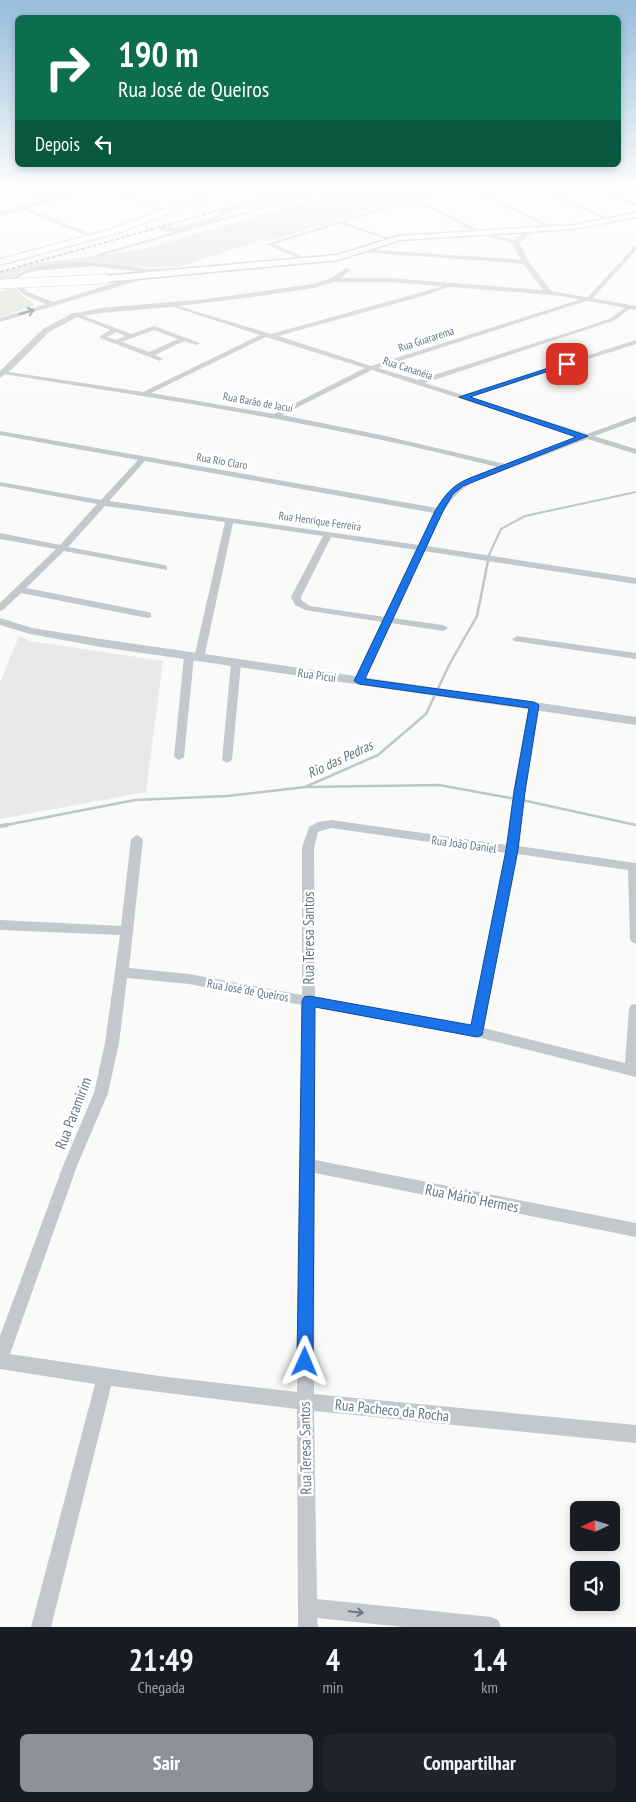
<!DOCTYPE html>
<html lang="pt">
<meta charset="utf-8">
<style>
body{margin:0;font-family:"PT Sans Narrow",sans-serif;background:#20242c;color:#f1f3f6;height:100vh;display:flex;flex-direction:column;font-size:19px;white-space:nowrap}
*{box-sizing:border-box;margin:0}
p{font-size:16px;color:#9ea1a6}
.icon{flex:none;width:28px;height:28px;fill:none;stroke:currentColor;stroke-width:2;stroke-linecap:round;stroke-linejoin:round}
.map{position:relative;height:1627px;overflow:hidden}
.details{display:flex;flex-direction:column;background:#171b24;flex:1}
.details>*{flex:none}
.banner{position:absolute;left:15px;top:15px;width:606px;height:152px;border-radius:8px;box-shadow:0 2px 8px #0003;background:#0b6e4f;color:#fff;overflow:hidden}
.needle{width:32px;rotate:266deg}
.fabs{position:absolute;left:570px;top:1501px;display:grid;gap:10px}
.fabs a{display:grid;place-items:center;width:50px;height:50px;border-radius:8px;background:#171b24;box-shadow:0 2px 8px #0003;font-size:25px}
.pin{position:absolute;display:grid;place-items:center;width:42px;height:42px;color:#fff;margin:-21px;border-radius:10px;box-shadow:0 2px 8px #0006}
.me{position:absolute;width:55px;margin:-28px;rotate:1deg;stroke-linejoin:round;filter:drop-shadow(0 0 4px #0008)}
.turn{display:flex;align-items:center;gap:18px;height:105px;padding:0 20px;font-size:22px}
.turn .icon{width:65px;height:65px;stroke-width:2.5}
.turn b{display:block;font-size:35px;line-height:42px}
.then{display:flex;align-items:center;height:48px;padding:0 20px;background:#0003;gap:10px;font-size:19px}
.eta{display:flex;justify-content:space-evenly;align-items:center;height:85px;text-align:center}
.eta b{font-size:30px;font-weight:800;line-height:35px}
.button{display:flex;gap:10px;margin-top:auto;padding:10px 20px}
.button a{flex:1;height:58px;border-radius:8px;background:#8c9099;color:#fff;font-size:20px;font-weight:800;line-height:58px;text-align:center}
.button a+a{background:#20242c;color:#f1f3f6}
.map>svg:first-child{display:block}
</style>
<div class="map">
<svg width="636" height="1627" viewBox="0 0 636 1627">
<rect width="100%" height="100%" fill="#fafaf8"/>
<path fill="#e8e9e9" d="M19,636L30,641L163,661L146,792L0,819V683Z"/>
<path fill="#dadfd7" d="M351,189H436L269,241L261,240L179,267H120L103,262L38,267L19,272L12,281C17,297 32,298 33,306L0,317V292L5,290L0,287V273L31,264L140,250Z"/>
<g fill="none" stroke-linecap="round" stroke-linejoin="round">
<path stroke="#bbc7cb" stroke-width="2" d="M488,557L501,529L525,516L636,492"/>
<path stroke="#bbc7cb" stroke-width="2.5" d="M306,787L439,785L516,799
M522,800L636,825
M1,826L135,800L227,796L305,787L378,755L426,714L449,665L477,616L489,556"/>
<path stroke="#bbc7cb" stroke-width="4" d="M0,826L7,825"/>
<path fill="#bbc7cb" fill-rule="evenodd" d="M323,189H331L100,256L95,255Z"/>
<g stroke="#b3babf" stroke-width="3">
<path id="secondary" d="M636,213V217L573,229L400,240L338,260L105,282L101,279L105,276L337,255L399,236L573,225Z"/>
</g>
<g stroke="#b5babe" stroke-width="2">
<path id="primary" d="M234,189H247L184,208L118,233L0,265V259L112,229L178,204Z"/>
</g>
<path fill="#c3c8cc" fill-rule="evenodd" d="M20,189H27L50,201L45,202Z
M72,189H80L85,191L82,193Z
M102,189H109L170,212L165,213Z
M182,189H189L213,198L208,199Z
M304,189H311C288,203 258,201 236,210C216,218 179,240 158,229L161,227L178,228L212,218L233,207L271,200Z
M444,189H452L420,200L487,234V236H483L415,201L345,222L392,239V241L340,224L274,244L304,257V259H300L266,244Z
M467,189H474L558,229L553,230Z
M538,189H545L613,220L608,221Z
M593,189H600L636,203V207Z
M23,206L96,236L97,237L92,238L21,209Z
M636,245V250L592,299L378,368L418,380L592,325L611,318L627,306H631V308L615,320L425,383L463,395L636,340V344L470,397L587,434L636,416V421L594,436L636,449V454L587,439L476,481C448,494 439,520 427,546L636,578V584L424,551L393,618L443,625L448,628L443,631L391,623L364,681L359,684L354,681L382,622L305,610L295,605L291,597L323,536L233,523L204,658L199,661L194,658L225,522L105,506L68,547L164,565L167,566V570L64,551L26,588L148,612L151,613V617L148,618L21,593L3,610L0,611V603L56,549L0,539V533L60,545L97,504L0,486V482L101,500L138,460L0,435V431L437,508C451,484 472,477 497,467C335,425 169,400 4,374L2,373V371L143,392L260,335L171,306V304L271,334L451,284V286L423,296L278,336L371,366L588,297ZM266,337L365,368L274,414L151,393ZM372,370L579,437L505,464L381,435L282,415ZM145,461L434,513L419,545L109,501ZM331,537L416,550L385,617L310,606L302,601L301,597Z
M361,249L526,260L529,262L526,264L359,252Z
M92,262L149,269L179,268L182,270L179,272L149,273L92,266L35,271L22,275L17,280L28,292L53,302L124,280L147,275L150,277L0,322V318L46,304C32,299 18,294 11,280C27,262 68,264 92,262Z
M75,314H79L131,334L154,326L200,343L197,345L184,341L155,355L163,359L160,361L100,338V336L110,330L75,316ZM154,330L178,339L149,352L122,342ZM116,332L125,336L116,340L107,337Z
M517,636L636,653V659L514,641L512,639Z
M189,653L194,656L184,757L179,760L174,757L184,656Z
M236,660L241,663L232,760L227,763L222,760L231,663Z
M534,702L539,705L525,792L518,846L636,863V944L632,942L630,939L628,870L517,854L484,1028L625,1063L629,1009L631,1005L636,1004V1077L477,1037L315,1007V1160L636,1223V1237L315,1173L314,1394L636,1425V1443L314,1411L317,1599L491,1617L498,1620L501,1627H403L317,1618L318,1627H298L297,1409L111,1386L51,1627H31L95,1384L0,1369V1336L63,1166L94,1093L105,1043L120,935L0,930V920L121,926L131,839L137,835L143,839L129,968L189,974L302,995V848L309,827L318,822L331,820L507,845L513,792L529,705ZM331,828L506,853L472,1026L315,997L314,848L318,832ZM127,978L189,984L302,1005L297,1392L159,1376L10,1354L77,1166L108,1093L119,1043Z"/>
<path fill="#c3c8cc" fill-rule="evenodd" d="M85,189H94L0,216V212Z
M529,230L534,231L519,243L529,262L551,291L636,306V310L562,296L390,282H334L314,288L261,296L171,307L101,313L77,317L49,332L11,370L0,378V371L43,329L71,314L101,308L207,299L313,284L331,278L346,268L350,270L341,278H390L543,290L522,262L512,243L482,235L485,233L514,240Z
M0,618L32,628L101,639L636,717V725L101,647L30,634L0,625Z"/>
<use href="#secondary" fill="#fff" fill-rule="evenodd"/>
<use href="#primary" fill="#fff" fill-rule="evenodd"/>
<path stroke="#a2aab0" stroke-width="2" stroke-dasharray="4 2" stroke-linecap="butt" d="M0,272L295,189"/>
<g stroke="#b3babf" stroke-width="10" stroke-linecap="butt">
<path id="secondary-bridge" d="M0,284L105,279"/>
</g>
<use href="#secondary-bridge" stroke="#fff" stroke-width="9"/>
</g>
<defs><path id="oneway-shaft" d="M-6 0H5M1.5-3L5.5 0L1.5 3" fill="none" stroke-width="1.6" stroke-linecap="round" stroke-linejoin="round" transform="scale(1.25)"/></defs>
<g stroke="#6a7a87">
<use href="#oneway-shaft" transform="translate(27 312) rotate(-16)"/>
<use href="#oneway-shaft" transform="translate(356 1612) rotate(6)"/>
</g>
<linearGradient id="sky" x2="0" y2="1"><stop stop-color="#96bcdc"/><stop offset="0.45" stop-color="#fdfdfc"/><stop offset="1" stop-color="#fdfdfc" stop-opacity="0"/></linearGradient>
<rect width="636" height="417" fill="url(#sky)"/>
<path fill="#1a73e8" stroke="#114b97" d="M564,363L570,364L470,397L588,436L463,486L453,494L443,511L365,679L534,702L539,705L525,792L518,850L482,1035L477,1037L315,1007L313,1362L311,1368L305,1370L299,1368L297,1362L302,1001L304,997L309,996L471,1025L506,850L514,792L529,708L359,684L354,681L435,511C445,495 452,485 470,478L576,437L459,397Z"/>
<g text-anchor="middle" dominant-baseline="central" stroke-width="5" stroke-linejoin="round" paint-order="stroke">
<g font-size="11" fill="#657683" stroke="#fff">
<text transform="translate(426 339) rotate(-18)">Rua Guararema</text>
<text transform="translate(408 368) rotate(18)">Rua Cananéia</text>
<text transform="translate(258 402) rotate(10)">Rua Barão de Jacuí</text>
<text transform="translate(222 461) rotate(10)">Rua Rio Claro</text>
<text transform="translate(320 521) rotate(8)">Rua Henrique Ferreira</text>
</g>
<g font-size="12" fill="#657683" stroke="#fff">
<text transform="translate(317 675) rotate(8)">Rua Picuí</text>
<text transform="translate(464 844) rotate(8)">Rua João Daniel</text>
<text transform="translate(248 990) rotate(10)">Rua José de Queiros</text>
</g>
<g font-size="14" font-style="italic" fill="#60757c" stroke="#fff">
<text transform="translate(340 759) rotate(-25)">Rio das Pedras</text>
</g>
<g font-size="15" fill="#657683" stroke="#fff">
<text transform="translate(308 938) rotate(-90)">Rua Teresa Santos</text>
<text transform="translate(73 1113) rotate(-69)">Rua Paramirim</text>
<text transform="translate(472 1198) rotate(11)">Rua Mário Hermes</text>
<text transform="translate(392 1410) rotate(6)">Rua Pacheco da Rocha</text>
<text transform="translate(305 1448) rotate(-91)">Rua Teresa Santos</text>
</g>
</g>
</svg>
<div class="fabs">
<a><svg class="needle" viewBox="-14 -14 28 28"><path d="M0-13l5 13h-10z" fill="#e53935"/><path d="M0 13l5-13h-10z" fill="#9ea1a6"/></svg></a>
<a><svg class="icon" aria-label="sound" viewBox="0 0 24 24"><path d="M4 9h4l5-4v14l-5-4H4zM17 9q2 3 0 6"/></svg></a>
</div>
<div class="pin" style="left:567px;top:364px;background:#d93025"><svg class="icon" aria-label="arrive" viewBox="0 0 24 24"><path d="M6 21V4h12l-3 4 3 4H6"/></svg></div>
<svg class="me" style="left:305px;top:1362px" viewBox="-20 -20 40 40"><path d="M0-17L14 15 0 8-14 15z" fill="#1a73e8" stroke="#fff" stroke-width="4"/></svg>
<div class="banner">
<div class="turn"><svg class="icon" aria-label="right" viewBox="0 0 24 24"><path d="M7 20v-9h11M14 6l5 5-5 5"/></svg><div><b>190 m</b>Rua José de Queiros</div></div>
<div class="then">Depois<svg class="icon" aria-label="left" viewBox="0 0 24 24"><path d="M17 20v-9H6M10 6l-5 5 5 5"/></svg></div>
</div>
</div>
<section class="details">
<div class="eta">
<div><b>21:49</b><p>Chegada</p></div>
<div><b>4</b><p>min</p></div>
<div><b>1.4</b><p>km</p></div>
</div>
<div class="button"><a>Sair</a><a>Compartilhar</a></div>
</section>
